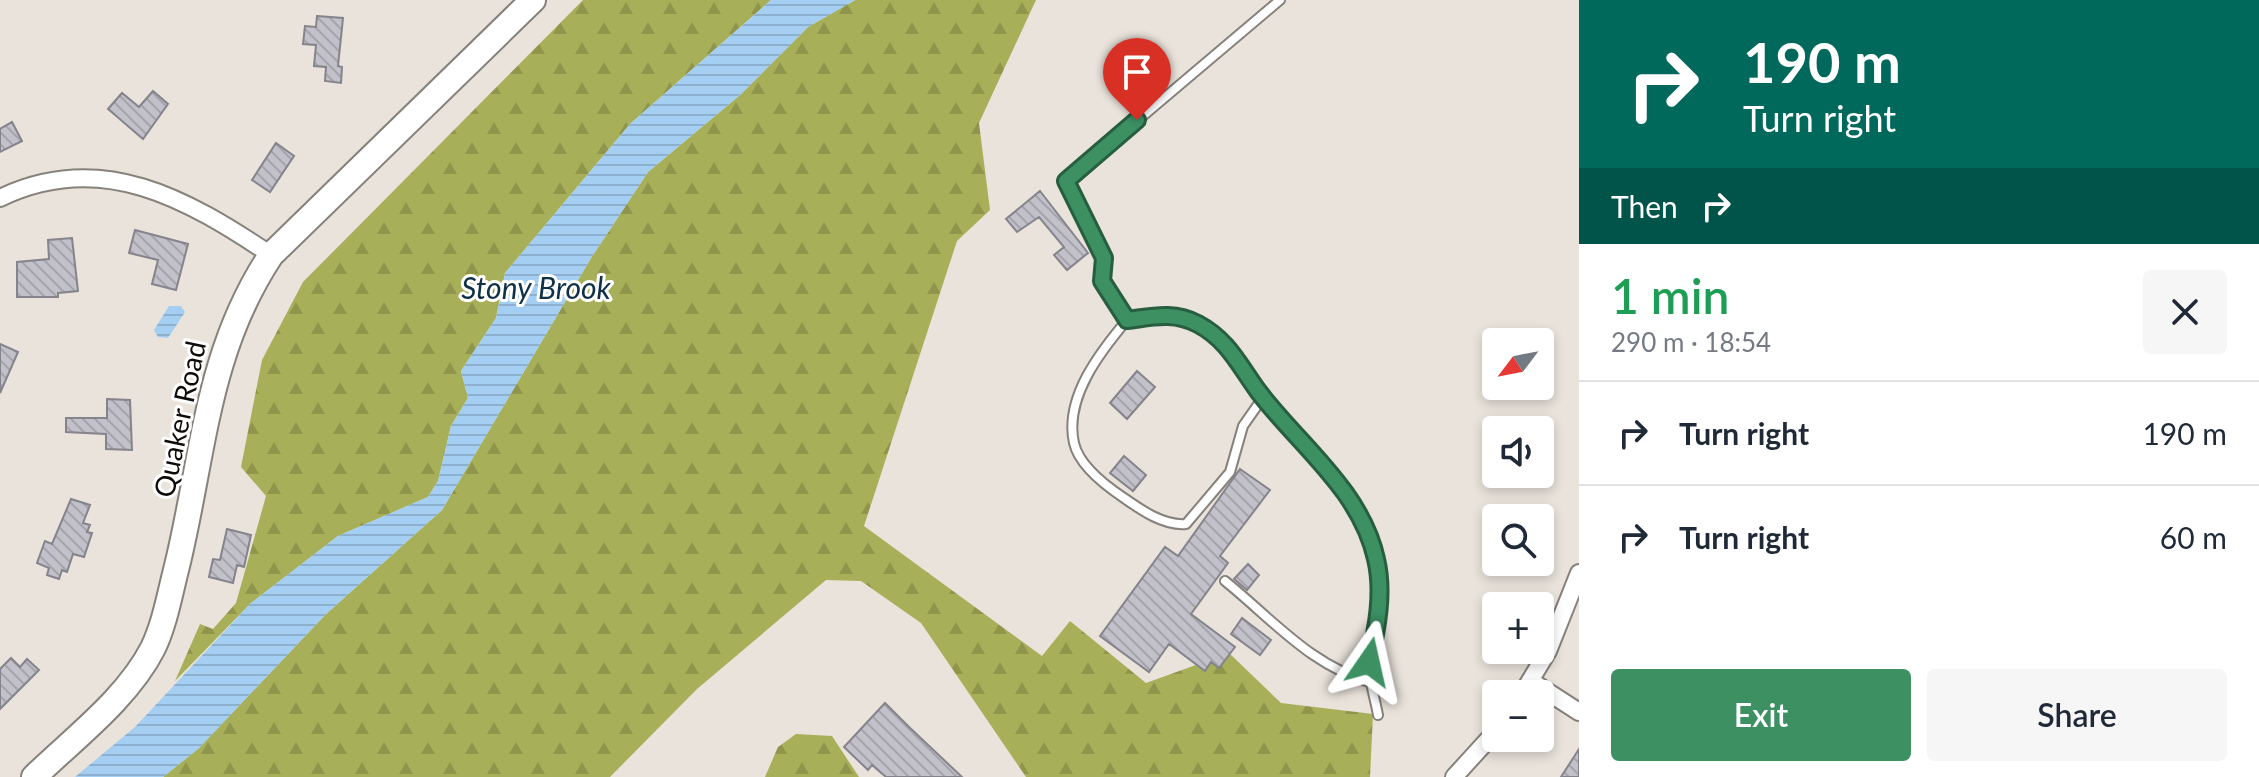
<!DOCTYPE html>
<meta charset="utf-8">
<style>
body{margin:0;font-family:Lato,sans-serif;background:#f6f6f7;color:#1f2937;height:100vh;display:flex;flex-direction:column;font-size:30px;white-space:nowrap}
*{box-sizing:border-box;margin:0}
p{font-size:26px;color:#747a83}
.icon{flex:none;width:44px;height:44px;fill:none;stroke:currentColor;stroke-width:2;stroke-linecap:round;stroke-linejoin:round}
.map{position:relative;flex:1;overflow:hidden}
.details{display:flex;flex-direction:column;background:#fff;width:680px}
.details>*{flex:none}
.hud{background:#00695c;color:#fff;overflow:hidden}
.needle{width:52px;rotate:238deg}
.fabs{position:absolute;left:1482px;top:328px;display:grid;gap:16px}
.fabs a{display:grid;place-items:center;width:72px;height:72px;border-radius:8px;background:#fff;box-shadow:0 4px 12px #0003;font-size:40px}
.pin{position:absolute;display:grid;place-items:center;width:68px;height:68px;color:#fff;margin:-82px -34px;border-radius:50% 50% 50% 0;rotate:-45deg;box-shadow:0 0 8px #0007}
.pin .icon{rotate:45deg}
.me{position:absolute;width:88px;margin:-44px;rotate:11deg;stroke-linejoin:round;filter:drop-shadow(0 0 6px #0008)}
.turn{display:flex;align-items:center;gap:28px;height:168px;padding:0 32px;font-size:36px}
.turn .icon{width:104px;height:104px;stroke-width:2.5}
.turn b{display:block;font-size:56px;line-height:68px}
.then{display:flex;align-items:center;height:76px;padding:0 32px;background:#0003;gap:16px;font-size:30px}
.round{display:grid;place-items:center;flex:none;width:84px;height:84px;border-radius:8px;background:#f6f6f7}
.overview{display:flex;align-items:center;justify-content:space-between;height:136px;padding:0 32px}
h1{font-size:48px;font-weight:600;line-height:60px;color:#1e9e55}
.primary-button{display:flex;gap:16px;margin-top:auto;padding:16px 32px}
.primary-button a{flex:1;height:92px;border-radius:8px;background:#3c9062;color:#fff;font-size:32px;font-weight:600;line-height:92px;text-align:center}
.primary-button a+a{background:#f6f6f7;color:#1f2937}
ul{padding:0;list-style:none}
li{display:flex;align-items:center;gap:24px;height:104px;padding:0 32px;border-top:2px solid #e0e1e3}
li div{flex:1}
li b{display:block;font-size:30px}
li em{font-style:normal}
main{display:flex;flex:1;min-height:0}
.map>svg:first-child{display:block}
</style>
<main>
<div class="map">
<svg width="1579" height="777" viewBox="0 0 1579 777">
<defs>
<pattern id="forest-firs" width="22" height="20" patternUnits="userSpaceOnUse" patternTransform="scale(2)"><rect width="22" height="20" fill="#a7b059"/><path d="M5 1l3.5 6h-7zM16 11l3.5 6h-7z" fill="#8f964c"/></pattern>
<pattern id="water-rules" width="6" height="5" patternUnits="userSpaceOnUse" patternTransform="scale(2)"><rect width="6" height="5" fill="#a4cff2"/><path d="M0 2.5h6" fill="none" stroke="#8cb0ce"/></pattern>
<pattern id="building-back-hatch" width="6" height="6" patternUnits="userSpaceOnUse" patternTransform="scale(2)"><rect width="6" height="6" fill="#c2c0c9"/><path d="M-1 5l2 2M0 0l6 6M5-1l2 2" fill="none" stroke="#a6a4ab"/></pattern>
</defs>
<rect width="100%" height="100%" fill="#e9e3db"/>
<path fill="url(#forest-firs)" d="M583,0H771L630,124L505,273L496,318L461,371L468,398L451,426L438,481L428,497L338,536L251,603L175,681L200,624L213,629L236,603L266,496L241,467L262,360L303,282Z
M855,0H1036L979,123L990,210L957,241L864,526L1042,656L1070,621L1146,683L1229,653L1281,703L1373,714L1370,777H1026L921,623L861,581L826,580L697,689L610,777H163L199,748L325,615L442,510L591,258L648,172L740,95L808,27Z
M796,734L832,736L859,777H765L778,747Z"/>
<path fill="url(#water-rules)" d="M771,0H855L808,27L740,95L648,172L591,258L442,510L325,615L199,748L163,777H75L135,727L251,603L338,536L428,497L438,481L451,426L468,398L461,371L496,318L505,273L630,124Z
M169,306H181L185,312L168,338L158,337L154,330Z"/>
<path fill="url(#building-back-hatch)" stroke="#85838b" stroke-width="2" d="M317,16L343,18L338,66L342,67L341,83L325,81L326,67L314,66L316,45L303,44L305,26L316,27Z
M153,91L168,104L143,139L108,109L122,93L139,107Z
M12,122L22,141L0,152V129Z
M276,143L294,156L270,192L252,180Z
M1040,191L1088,253L1067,270L1054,255L1064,247L1039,217L1017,232L1006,219Z
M135,230L188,244L176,290L152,284L158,260L129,253Z
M72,238L78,291L58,293V297H17V262L49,259L48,240Z
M0,344L18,352L0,393Z
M1137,371L1155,387L1127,419L1110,403Z
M107,399L130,400L132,450L106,449V434L66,432V418H107Z
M1124,456L1146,475L1133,491L1110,473Z
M1240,469L1270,490L1220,556L1228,563L1191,614L1235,647L1219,668L1211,662L1205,671L1169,644L1149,672L1100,636L1165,547L1178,556Z
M71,499L90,505L83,523L90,525L87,532L92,533L84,557L73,554L67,572L62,570L59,579L47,575L49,568L37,563L45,541L52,544Z
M227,529L251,535L244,567L237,565L233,583L209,577L213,559L220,560Z
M1248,564L1259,575L1247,590L1234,579Z
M1242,618L1271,640L1260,655L1231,634Z
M11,658L20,667L27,659L39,670L0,709V669Z
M885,703L908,726L962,777H886L872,765L868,770L844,747Z
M1579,749V777H1561Z"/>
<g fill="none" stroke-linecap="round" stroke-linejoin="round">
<g stroke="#87817b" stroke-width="12">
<path id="lane" d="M1280,0L1066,181L1104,258L1102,281L1127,320C1152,317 1173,311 1198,324C1228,340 1239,365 1258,390C1298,444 1360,490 1376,558C1385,593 1371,626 1369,661C1368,678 1375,698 1378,715
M1127,320C1100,352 1064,398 1074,443C1079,465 1106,486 1124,498C1141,510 1164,526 1186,524L1230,472L1243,426L1264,396
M1225,581C1272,619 1313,668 1373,683"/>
</g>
<g stroke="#87817b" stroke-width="20">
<path id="street" d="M0,198C101,149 187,199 271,255
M1531,681L1579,712
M1522,694L1548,651L1579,573
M1454,777L1496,731"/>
</g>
<g stroke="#87817b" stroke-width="28">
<path id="secondary" d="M34,777C74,738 127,699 153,648C165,623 170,593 177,566C204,455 206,353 271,255L533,0"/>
</g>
<use href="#lane" stroke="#fff" stroke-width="8"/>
<use href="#street" stroke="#fff" stroke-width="16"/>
<use href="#secondary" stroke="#fff" stroke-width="24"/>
</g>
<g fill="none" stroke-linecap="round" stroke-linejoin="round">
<g stroke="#275e40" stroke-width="20">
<path id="route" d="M1137,120L1066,181L1104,258L1102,281L1127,320C1152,317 1173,311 1198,324C1228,340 1239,365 1258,391C1298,444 1361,490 1376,559C1384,592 1377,629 1369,662"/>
</g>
<use href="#route" stroke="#3c9062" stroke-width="14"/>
</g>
<g text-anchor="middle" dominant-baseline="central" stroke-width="6" stroke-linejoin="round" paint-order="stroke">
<g font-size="28" fill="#0e0b09" stroke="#fff">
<text transform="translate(179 419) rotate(-78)">Quaker Road</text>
</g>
<g font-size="30" font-style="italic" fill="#103047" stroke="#fff">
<text x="536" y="287">Stony Brook</text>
</g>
</g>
</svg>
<div class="fabs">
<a><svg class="needle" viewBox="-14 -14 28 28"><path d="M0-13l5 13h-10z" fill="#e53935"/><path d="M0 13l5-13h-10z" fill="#747a83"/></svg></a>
<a><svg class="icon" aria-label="sound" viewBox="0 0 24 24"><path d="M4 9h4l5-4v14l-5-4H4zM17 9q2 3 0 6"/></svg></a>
<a><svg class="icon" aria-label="search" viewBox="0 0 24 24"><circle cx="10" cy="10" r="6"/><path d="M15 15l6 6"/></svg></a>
<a>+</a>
<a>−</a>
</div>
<div class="pin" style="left:1137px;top:120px;background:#d93025"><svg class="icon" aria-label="arrive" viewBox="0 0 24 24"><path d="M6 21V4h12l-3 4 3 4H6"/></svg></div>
<svg class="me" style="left:1369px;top:662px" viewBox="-20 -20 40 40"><path d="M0-17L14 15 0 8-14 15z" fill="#3c9062" stroke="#fff" stroke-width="4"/></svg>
</div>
<section class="details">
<div class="hud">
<div class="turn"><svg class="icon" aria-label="right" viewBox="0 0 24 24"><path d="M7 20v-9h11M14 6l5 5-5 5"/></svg><div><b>190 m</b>Turn right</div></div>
<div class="then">Then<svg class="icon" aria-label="right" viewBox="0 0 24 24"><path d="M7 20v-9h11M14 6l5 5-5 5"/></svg></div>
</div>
<div class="overview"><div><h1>1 min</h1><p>290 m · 18:54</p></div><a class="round"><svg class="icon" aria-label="close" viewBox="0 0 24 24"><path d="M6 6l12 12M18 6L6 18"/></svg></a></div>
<ul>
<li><svg class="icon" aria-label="right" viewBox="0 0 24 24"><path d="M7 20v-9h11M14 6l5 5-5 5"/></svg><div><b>Turn right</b></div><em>190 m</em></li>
<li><svg class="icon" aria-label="right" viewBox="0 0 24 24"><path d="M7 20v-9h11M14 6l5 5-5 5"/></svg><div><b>Turn right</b></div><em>60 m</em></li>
</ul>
<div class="primary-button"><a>Exit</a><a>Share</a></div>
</section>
</main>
